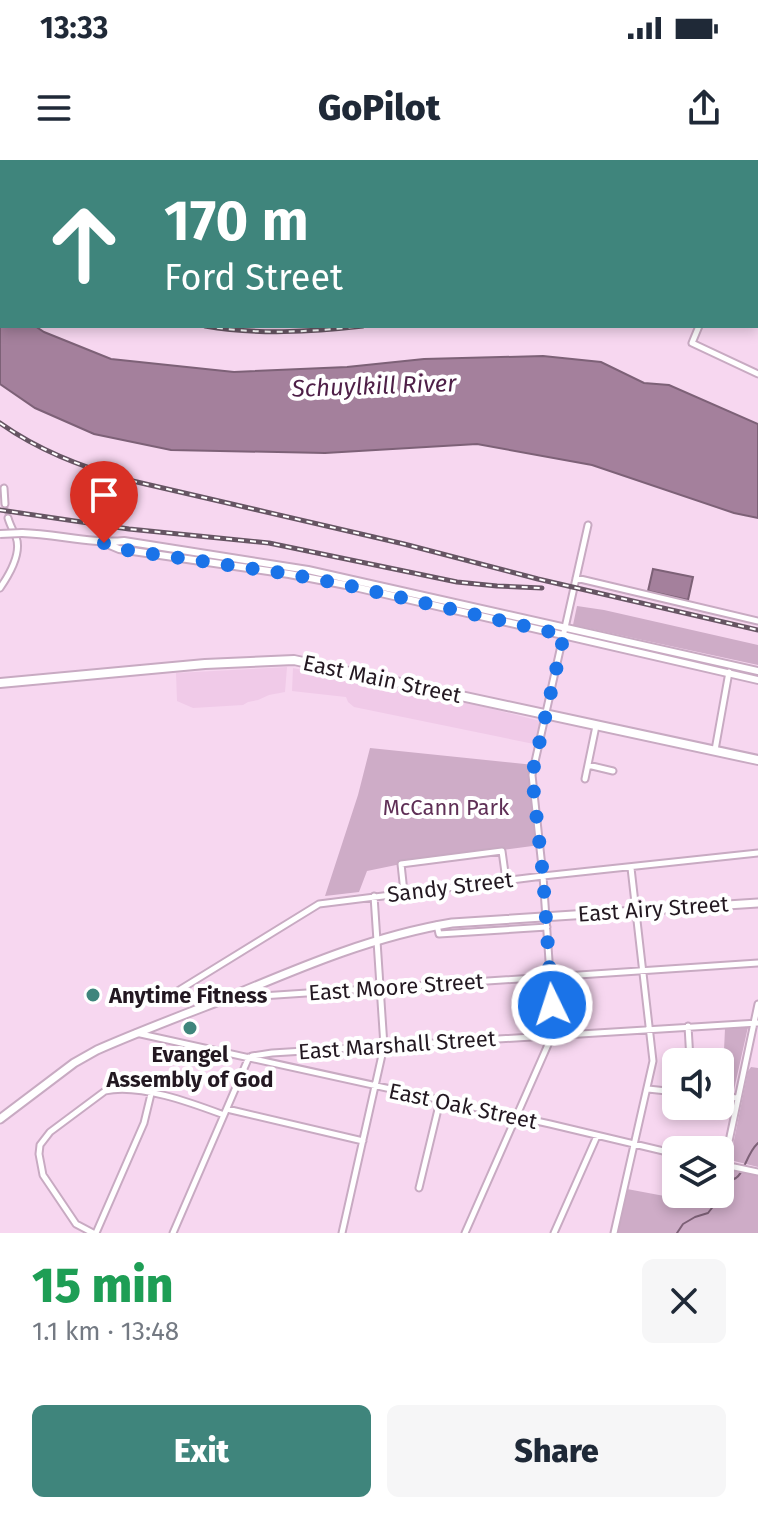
<!DOCTYPE html>
<meta charset="utf-8">
<style>
body{margin:0;font-family:"Fira Sans",sans-serif;background:#f6f6f7;color:#1f2937;height:100vh;display:flex;flex-direction:column;font-size:30px;white-space:nowrap}
*{box-sizing:border-box;margin:0}
p{font-size:26px;color:#747a83}
.icon{flex:none;width:44px;height:44px;fill:none;stroke:currentColor;stroke-width:2;stroke-linecap:round;stroke-linejoin:round}
.map{position:relative;height:1073px;overflow:hidden}
.sheet{display:flex;flex-direction:column;background:#fff;flex:1}
.sheet>*{flex:none}
.banner{position:absolute;left:0px;top:0px;width:758px;height:168px;box-shadow:0 4px 12px #0003;background:#3f857c;color:#fff;overflow:hidden}
.fabs{position:absolute;left:662px;top:888px;display:grid;gap:16px}
.fabs a{display:grid;place-items:center;width:72px;height:72px;border-radius:12px;background:#fff;box-shadow:0 4px 12px #0003;font-size:40px}
.pin{position:absolute;display:grid;place-items:center;width:68px;height:68px;color:#fff;margin:-82px -34px;border-radius:50% 50% 50% 0;rotate:-45deg;box-shadow:0 0 8px #0007}
.pin .icon{rotate:45deg}
.me{position:absolute;width:88px;margin:-44px;rotate:356deg;stroke-linejoin:round;filter:drop-shadow(0 0 6px #0008)}
.turn{display:flex;align-items:center;gap:28px;height:168px;padding:0 32px;font-size:36px}
.turn .icon{width:104px;height:104px;stroke-width:2.5}
.turn b{display:block;font-size:56px;line-height:68px}
.round{display:grid;place-items:center;flex:none;width:84px;height:84px;border-radius:12px;background:#f6f6f7}
.head{display:flex;align-items:center;justify-content:space-between;height:136px;padding:0 32px}
h1{font-size:48px;font-weight:800;line-height:60px;color:#1e9e55}
.cta{display:flex;gap:16px;margin-top:auto;padding:16px 32px}
.cta a{flex:1;height:92px;border-radius:12px;background:#3f857c;color:#fff;font-size:32px;font-weight:800;line-height:92px;text-align:center}
.cta a+a{background:#f6f6f7;color:#1f2937}
.status{display:flex;justify-content:space-between;align-items:center;height:56px;padding:0 40px;background:#fff;direction:ltr}
.status svg{height:22px;fill:currentColor}
header{display:flex;justify-content:space-between;align-items:center;height:104px;padding:0 32px;background:#fff;font-size:36px;font-weight:800}
.map>svg:first-child{display:block}
</style>
<div class="status"><b>13:33</b><svg viewBox="0 0 49 12"><path d="M0 12V9h3v3zM5 12V6h3v6zM10 12V3h3v9zM15 12V0h3v12zM26 1h20v11H26zM47 4h2v5h-2z"/></svg></div>
<header><svg class="icon" aria-label="menu" viewBox="0 0 24 24"><path d="M4 6h16M4 12h16M4 18h16"/></svg>GoPilot<svg class="icon" aria-label="share" viewBox="0 0 24 24"><path d="M12 15V3M7 8l5-5 5 5M5 13v7h14v-7"/></svg></header>
<div class="map">
<svg width="758" height="1073" viewBox="0 0 758 1073">
<rect width="100%" height="100%" fill="#f7d7f0"/>
<path fill="#f0cae8" d="M287,507L285,532L269,535L258,540L248,542L243,545L193,548L177,541L176,513Z
M293,508L477,545L540,561L534,584L354,547L348,542L346,537L292,531Z"/>
<path fill="#ceacc7" d="M577,446L604,450L758,485V505L573,465Z
M370,588L534,605L532,615L540,685L401,704L367,711L359,732L325,736L358,635Z
M748,867L733,934L722,932L725,869Z
M751,907L758,908V1007L730,1000L748,911Z
M720,1004L758,1012V1073H612L627,1029L675,1038L677,1034H720Z"/>
<path fill="#a4809c" stroke="#7d6177" stroke-width="2" d="M0,143L2,144V166H35L44,172L111,199L234,212L347,207L424,199L543,196L601,202L644,223L669,225L758,264V358L734,353L592,305L477,284L325,293L171,290L94,274L35,248L0,224Z
M653,409L693,417L688,440L648,431Z"/>
<g fill="none" stroke-linecap="round" stroke-linejoin="round">
<path stroke="#7d6177" stroke-width="2" d="M720,1031L723,1024C727,1021 732,1020 736,1018C745,1012 746,994 758,983
M677,1073L683,1064L695,1057L708,1053L715,1044L719,1034"/>
<path stroke="#cdb1c7" stroke-width="5" stroke-dasharray="5 2.5" stroke-linecap="butt" d="M5,344L8,358"/>
<g stroke="#c8aac2" stroke-width="9">
<path id="minor" d="M72,0L73,2
M135,0L137,2
M485,0L487,2
M170,2L172,0
M243,2L245,0
M344,2L346,0
M438,2L440,0
M536,2L538,0
M634,2L636,0
M756,80L758,78
M756,130L758,129
M699,166L692,183L758,214
M4,328L5,344
M576,418L758,461
M0,428C9,415 22,393 16,377C13,370 10,365 8,358
M715,590L729,512
M588,605L613,611
M585,619L596,566
M404,732L401,704L502,691L506,720
M437,765L439,774L547,767
M168,837L319,744L543,716L758,693
M232,838L758,803
M688,866L690,900
M136,873L550,964L676,994
M252,896L272,893L758,863
M648,929L676,932
M720,936L737,938
M227,949L363,981
M720,1004L758,1012
M724,1005L758,844
M419,1028L440,941
M93,1073L76,1064L43,1015L39,994L40,985L50,972L105,931C138,923 192,943 224,955
M96,1073L144,963L151,934
M173,1073L249,897
M342,1073L384,886L374,736
M465,1073L554,871L543,716L532,615L588,365
M554,1073L597,976
M614,1073L653,901L631,708"/>
</g>
<g stroke="#c8aac2" stroke-width="10">
<path id="tertiary" d="M732,0L734,2
M756,25L758,27
M22,373C57,374 90,384 124,381L308,410L758,511
M107,384L119,389L289,414L346,425L758,520"/>
</g>
<g stroke="#c8aac2" stroke-width="11">
<path id="secondary" d="M203,0L208,2
M0,35L2,37
M756,51H758
M0,959L74,903L97,890C140,871 183,855 227,838C301,807 373,776 452,763L758,743"/>
</g>
<g stroke="#c8aac2" stroke-width="12">
<path id="primary" d="M0,523L205,504L294,500L758,600"/>
</g>
<g stroke="#c8aac2" stroke-width="13">
<path id="motorway" d="M7,2L9,0
M26,2L28,0
M0,22L2,21"/>
</g>
<use href="#minor" stroke="#fff" stroke-width="5"/>
<use href="#tertiary" stroke="#fff" stroke-width="6"/>
<use href="#secondary" stroke="#fff" stroke-width="7"/>
<use href="#primary" stroke="#fff" stroke-width="8"/>
<use href="#motorway" stroke="#fff" stroke-width="9"/>
<g stroke="#665563" stroke-width="5">
<path id="rail" d="M0,57L2,59
M756,118H758
M205,166C258,175 310,172 363,166
M0,263C38,290 80,306 124,319L404,384L538,419L758,470
M0,350L129,369L269,383L457,422L497,426L542,428"/>
</g>
<use href="#rail" stroke="#fff" stroke-width="2" stroke-dasharray="6" stroke-linecap="butt"/>
<g stroke="#c8aac2" stroke-width="10" stroke-linecap="butt">
<path id="tertiary-bridge" d="M0,374L22,373"/>
</g>
<use href="#tertiary-bridge" stroke="#fff" stroke-width="6"/>
</g>
<g fill="none" stroke-linecap="round" stroke-linejoin="round">
<path stroke="#1a73e8" stroke-width="14" stroke-dasharray="0 25.2" d="M104,383L119,389L289,414L346,425L564,475L532,615L543,716L552,845"/>
</g>
<g fill="#3f857c" stroke="#fff" stroke-width="3">
<circle cx="93" cy="835" r="8"/>
<circle cx="190" cy="868" r="8"/>
</g>
<g text-anchor="middle" dominant-baseline="central" stroke-width="8" stroke-linejoin="round" paint-order="stroke">
<g font-size="22" fill="#231821" stroke="#fff">
<text transform="translate(382 519) rotate(12)">East Main Street</text>
<text transform="translate(450 727) rotate(-7)">Sandy Street</text>
<text transform="translate(653 749) rotate(-4)">East Airy Street</text>
<text transform="translate(396 827) rotate(-4)">East Moore Street</text>
<text transform="translate(397 885) rotate(-4)">East Marshall Street</text>
<text transform="translate(463 946) rotate(12)">East Oak Street</text>
</g>
<g font-size="22" fill="#5f2f56" stroke="#fff">
<text x="446" y="647">McCann Park</text>
</g>
<g font-size="22" font-weight="bold" fill="#231821" stroke="#fff" text-anchor="start">
<text x="109" y="835">Anytime Fitness</text>
<text x="190" y="894" text-anchor="middle">Evangel<tspan x="190" dy="25">Assembly of God</tspan></text>
</g>
<g font-size="24" font-style="italic" fill="#4e1f47" stroke="#fff">
<text transform="translate(374 226) rotate(-2)">Schuylkill River</text>
</g>
</g>
</svg>
<div class="fabs">
<a><svg class="icon" aria-label="sound" viewBox="0 0 24 24"><path d="M4 9h4l5-4v14l-5-4H4zM17 9q2 3 0 6"/></svg></a>
<a><svg class="icon" aria-label="layers" viewBox="0 0 24 24"><path d="M12 4l9 5-9 5-9-5zM3 14l9 5 9-5"/></svg></a>
</div>
<div class="pin" style="left:104px;top:383px;background:#d93025"><svg class="icon" aria-label="arrive" viewBox="0 0 24 24"><path d="M6 21V4h12l-3 4 3 4H6"/></svg></div>
<svg class="me" style="left:552px;top:845px" viewBox="-20 -20 40 40"><circle r="17" fill="#1a73e8" stroke="#fff" stroke-width="3"/><path d="M0-11L8 9 0 5-8 9z" fill="#fff"/></svg>
<div class="banner">
<div class="turn"><svg class="icon" aria-label="ahead" viewBox="0 0 24 24"><path d="M12 20V5M6 11l6-6 6 6"/></svg><div><b>170 m</b>Ford Street</div></div>
</div>
</div>
<section class="sheet">
<div class="head"><div><h1>15 min</h1><p>1.1 km · 13:48</p></div><a class="round"><svg class="icon" aria-label="close" viewBox="0 0 24 24"><path d="M6 6l12 12M18 6L6 18"/></svg></a></div>
<div class="cta"><a>Exit</a><a>Share</a></div>
</section>
